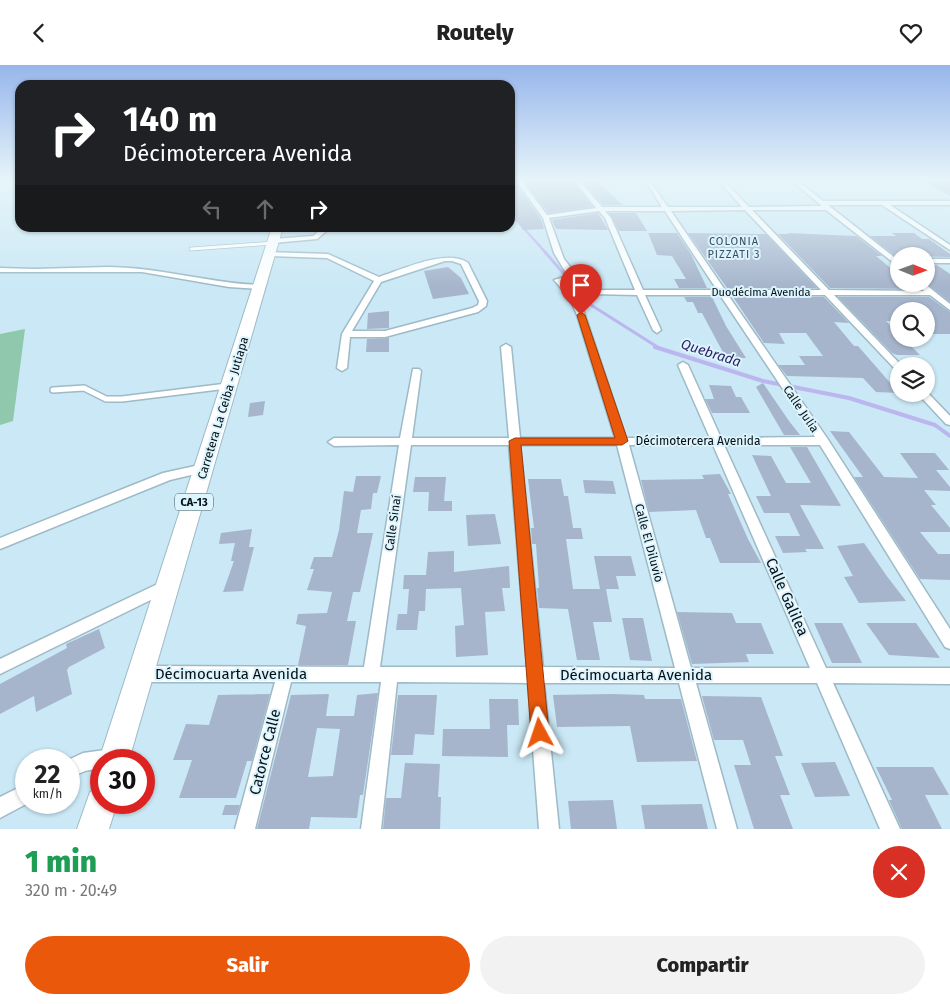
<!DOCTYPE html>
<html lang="es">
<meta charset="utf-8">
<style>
body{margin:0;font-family:"Fira Sans",sans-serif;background:#f2f2f2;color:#222;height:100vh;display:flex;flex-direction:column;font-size:19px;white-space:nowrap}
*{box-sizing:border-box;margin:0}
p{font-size:16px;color:#767676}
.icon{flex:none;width:28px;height:28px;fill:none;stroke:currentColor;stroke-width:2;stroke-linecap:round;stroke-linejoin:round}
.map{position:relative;height:764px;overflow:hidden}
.sheet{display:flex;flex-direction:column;background:#fff;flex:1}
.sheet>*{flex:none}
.guide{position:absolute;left:15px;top:15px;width:500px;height:152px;border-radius:15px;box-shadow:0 1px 4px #0004;background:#202124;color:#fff;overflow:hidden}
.needle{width:32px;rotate:91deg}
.controls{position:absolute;left:890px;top:182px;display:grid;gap:10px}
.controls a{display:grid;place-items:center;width:45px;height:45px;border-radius:50%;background:#fff;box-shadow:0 1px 4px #0004;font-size:25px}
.speed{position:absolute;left:15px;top:684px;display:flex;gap:10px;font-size:25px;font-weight:700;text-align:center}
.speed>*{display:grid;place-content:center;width:65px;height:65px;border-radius:50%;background:#fff;box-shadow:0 1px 4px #0004;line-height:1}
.speed small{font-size:12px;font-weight:400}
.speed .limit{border:8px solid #d22;background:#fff;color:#111}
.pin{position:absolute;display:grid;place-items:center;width:42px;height:42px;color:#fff;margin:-51px -21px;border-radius:50% 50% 50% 0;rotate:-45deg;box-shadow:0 0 5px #0007}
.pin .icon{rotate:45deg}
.me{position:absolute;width:55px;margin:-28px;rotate:355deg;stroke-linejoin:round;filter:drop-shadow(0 0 4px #0008)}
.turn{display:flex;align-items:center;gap:18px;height:105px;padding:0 25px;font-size:22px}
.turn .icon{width:65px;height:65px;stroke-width:2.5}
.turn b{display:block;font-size:35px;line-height:42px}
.lanes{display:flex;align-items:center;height:48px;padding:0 25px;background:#0003;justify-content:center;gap:25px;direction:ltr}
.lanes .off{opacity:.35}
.round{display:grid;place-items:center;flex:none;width:52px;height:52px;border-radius:26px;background:#f2f2f2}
.summary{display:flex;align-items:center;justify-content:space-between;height:85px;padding:0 25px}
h1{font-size:30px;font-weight:800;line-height:38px;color:#1e9e55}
.cta{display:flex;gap:10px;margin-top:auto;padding:10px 25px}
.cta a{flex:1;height:58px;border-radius:30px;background:#ea580c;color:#fff;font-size:20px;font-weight:800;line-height:58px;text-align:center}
.cta a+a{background:#f2f2f2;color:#222}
header{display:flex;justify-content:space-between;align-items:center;height:65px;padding:0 25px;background:#fff;font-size:22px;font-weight:800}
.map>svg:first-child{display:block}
</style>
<header><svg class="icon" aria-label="back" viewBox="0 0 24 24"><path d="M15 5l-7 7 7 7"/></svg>Routely<svg class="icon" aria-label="heart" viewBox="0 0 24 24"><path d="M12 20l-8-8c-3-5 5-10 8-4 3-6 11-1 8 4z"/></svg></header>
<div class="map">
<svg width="950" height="764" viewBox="0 0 950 764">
<rect width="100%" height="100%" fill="#cae8f5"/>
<path fill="#8fc8ad" d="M25,264L13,356L0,360V269Z"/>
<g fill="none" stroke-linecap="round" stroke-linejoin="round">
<path stroke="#bcb6ef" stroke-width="2.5" d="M510,148L546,188"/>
<path stroke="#bcb6ef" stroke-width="3" d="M545,187L591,240L659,283"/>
<path stroke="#bcb6ef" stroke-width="4" d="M655,282L763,316L849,333L935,360L950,371"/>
</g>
<path fill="#a6b5cc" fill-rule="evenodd" d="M510,115H514L541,154L544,164L523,165L510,141Z
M523,115H572L593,142L548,148Z
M581,115H595L623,140H603Z
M920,115H950V131Z
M598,148L608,165L556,164L552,155Z
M609,148H636L647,166H619Z
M648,168H677L691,189L707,223H679L674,214H686L672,191L657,190Z
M688,168L766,169L817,223H727Z
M788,168L856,171L882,191H876L899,210V219H915L919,224L830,223L778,169H789Z
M892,168H914L922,174H929L950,189V192L895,191L870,171H896Z
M926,200H937L950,209V237L926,218Z
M448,202L461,213L469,229L433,234L424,206Z
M684,232H712L726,261L746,293H726L702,248H698L693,237H687Z
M733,232H824L849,258L834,257L854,281H858L899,328L876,327L863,313L787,311L778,300H805L799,291H823L806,268H779L785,279L764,278Z
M838,232H929L950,247V269H926V246H899V256H886L899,269V274H904L920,290H897L892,288Z
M389,246V263L367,264L368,248Z
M389,273V287H366L367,274Z
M763,318L789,356L800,370H784L756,322Z
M709,320L731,321L736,332H741L750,348H712L705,334H714Z
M265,336L263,350L248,352L250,338Z
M830,366L849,367L884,412L918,413L900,388H935L949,405H936L950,422V426L924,425L936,440H931L950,463V467H920L938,489H950V515L920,514L854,412H863Z
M790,382H807L841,441L800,440L824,484H805L807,487L783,488L775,471H800L789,448H764L756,431H771L752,390L771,391L786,418H811Z
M720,409L731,429H728L748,474L761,498H720L710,473H706L696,445L649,447L641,415L704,414L702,410Z
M356,411H381L377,428H373L371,444L361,445L357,468H373L360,527H353L347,556H356L348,600H298L306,561L296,559L298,549L327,548L332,527L307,525L314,504H310L314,492H332L339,465L344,426L353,427Z
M415,412H446L444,436H452V446H428L429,427H413Z
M528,414H561L564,431H568L573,463H581L583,474H566L573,524H606L612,557H593L600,595H577L568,544L539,543L537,523H539L536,479H532L531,463H534Z
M583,415L613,416L616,429L585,428Z
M495,449L501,479L468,481L466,450Z
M252,464L249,482H254L243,526L223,527L234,496H231L235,478L219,479L221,468Z
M864,478L886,510L906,536L859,538L844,512L853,511L837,481Z
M454,486V507L509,501L510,523H502L505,546L485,547L488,590L456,592L455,561L464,560L461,523L426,524L425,546H419L417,565H396L398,549H407L409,524H403L404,510H426L428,487Z
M594,491H631L636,511H616L619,524H600Z
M677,547L732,548L736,558H761L774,589H746L749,597L692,599Z
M622,553H643L652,596L630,595Z
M814,558H842L862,598H832Z
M866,558H916L940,593L889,590Z
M99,564L105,583L69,602L67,605L72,629L36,647L34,631L0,649V619L67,583L66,579Z
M378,628L363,730H360L357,753L311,752L309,764H257L291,630L329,629L326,651H354L357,630ZM317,663L340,664L333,711L308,712Z
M270,629L252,696H247L236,733H179L192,695H173L186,659L209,660L218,630Z
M611,629L644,630L645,634H681L697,696L637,697L630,661L557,662L553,630Z
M398,630H437L434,670L415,669L413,690H391Z
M702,631L761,632L783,691H775L790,730H780L793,764H754L734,700H751L743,675H714Z
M489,634H518L519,660H507L508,692L442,691L443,664H490Z
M835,697L850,731L815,732L801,698Z
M405,698L440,699L438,732H441L440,764H383L386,733H401Z
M876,702H933L949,730H925L942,764H902L889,735H892Z
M613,735L617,764H571L568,736Z
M702,739L708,764H645L641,740Z
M225,740H240L237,750H222Z"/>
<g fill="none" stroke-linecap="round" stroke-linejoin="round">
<g stroke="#9dbac6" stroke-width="4.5">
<path id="lane-far1" d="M191,184L273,178"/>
</g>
<g stroke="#9dbac6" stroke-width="8">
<path id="lane" d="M53,325L84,323L106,334H122L227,321"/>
</g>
<g stroke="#9dbac6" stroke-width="3">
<path id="street" d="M516,115H521L547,150L596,143L574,115H579L602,142H662L645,115H649L668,142H742L718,115H723L749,142L822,141L791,115H796L823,136H950V140H890L950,180V185L882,140H828L899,196V202L826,145H752L829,225L924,226L917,219H925L950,239V245L930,230H834L902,301H899V306L896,305L825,230H728L827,373L950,564V584L945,582L820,380H724L826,603H950V619L833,618L900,764H880L817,618H696L737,764H717L679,618H544L559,764H539L528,618L397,617L381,764H361L381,617H291L255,764H235L275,617H142L136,614L134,609L136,604L142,601L364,602L399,380L334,381L328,377L334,373H400L413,304H419L421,306L412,373H509L501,282L506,279L511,282L520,373H615L577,250L569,232L554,215L568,211L554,188L543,153ZM745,145L821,225H725L671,146ZM599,146L605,153L635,225H592L583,218L564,194L549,153ZM605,146H665L717,225H643L611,153ZM572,216L583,226L591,229L637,230L653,265L657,268L661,265L645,230H720L815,372L721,373L688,300L683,297L678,300L710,373H626L585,250L577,231L564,217ZM411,380H509L527,602H380ZM520,380H617L675,603L543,602ZM629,380H713L810,603H691Z
M323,162H331L317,174L273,178L270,176L273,174L313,171Z
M353,162H388L385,164Z
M267,187L328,189L379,212C401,205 447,183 468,198L487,236L486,241L478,247L385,272H350L347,303L342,306L337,303L342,269L374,216L327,193L270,191L266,189ZM445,196H452L461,199L479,236L478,240L472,243L385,266H352L381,217Z
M926,194H950V198H926Z
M107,202C159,202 207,218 259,220L263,222L259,224L229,222L142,207H0V203L35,204Z
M927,327L950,351V360L946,359L918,329H926Z
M204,399L210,403L208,406L170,415L0,484V473L163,408Z
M166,515L171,517L173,521L171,525L0,609V594Z
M112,684L118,687L120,695H101V703L85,706L69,713L68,695L83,688Z
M26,719V738H28L0,753V732Z"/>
</g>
<g stroke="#9dbac6" stroke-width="2">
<path id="primary" d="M272,162H283L129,695H101V700L99,695Z
M101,722V738H117L109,764H77L90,727Z"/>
</g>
<use href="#lane-far1" stroke="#fff" stroke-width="3"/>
<use href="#lane" stroke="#fff" stroke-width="5"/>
<use href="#street" fill="#fff" fill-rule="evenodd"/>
<use href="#primary" fill="#fff" fill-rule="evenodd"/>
</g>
<linearGradient id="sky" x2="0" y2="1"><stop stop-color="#96b5eb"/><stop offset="0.52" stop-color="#e7f5fa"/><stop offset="1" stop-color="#e7f5fa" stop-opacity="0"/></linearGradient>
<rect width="950" height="222" fill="url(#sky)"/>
<path fill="#ea580c" stroke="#983908" d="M581,247L585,250L628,376L622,380H521L549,668L546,674L540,676L534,674L531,668L509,376L515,373H615L577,250Z"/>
<g text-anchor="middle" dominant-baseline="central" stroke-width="4" stroke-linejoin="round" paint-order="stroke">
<g font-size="11" letter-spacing="1" fill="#364f5a" stroke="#dcf4fe">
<text x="734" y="176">COLONIA<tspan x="734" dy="13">PIZZATI 3</tspan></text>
</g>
<g font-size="11" fill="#050e12" stroke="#dcf4fe">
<text x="761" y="227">Duodécima Avenida</text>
</g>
<rect fill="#dcf4fe" stroke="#465359" stroke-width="1" x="175" y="428.5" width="38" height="17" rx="4"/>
<g font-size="11" font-weight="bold" fill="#050e12">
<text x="194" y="437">CA-13</text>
</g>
<g font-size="12" fill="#050e12" stroke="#dcf4fe">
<text transform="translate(223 343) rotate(-73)">Carretera La Ceiba - Jutiapa</text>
<text transform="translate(801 344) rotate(56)">Calle Julia</text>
<text x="698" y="376">Décimotercera Avenida</text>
<text transform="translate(393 458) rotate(-82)">Calle Sinaí</text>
<text transform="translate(649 478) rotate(75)">Calle El Diluvio</text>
</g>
<g font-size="14" font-style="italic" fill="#322364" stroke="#dcf4fe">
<text transform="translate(711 288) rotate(18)">Quebrada</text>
</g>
<g font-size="15" fill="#050e12" stroke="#dcf4fe">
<text transform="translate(787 532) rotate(66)">Calle Galilea</text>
<text x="231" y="609">Décimocuarta Avenida</text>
<text x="636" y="610">Décimocuarta Avenida</text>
<text transform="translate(265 687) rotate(-76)">Catorce Calle</text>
</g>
</g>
</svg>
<div class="controls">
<a><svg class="needle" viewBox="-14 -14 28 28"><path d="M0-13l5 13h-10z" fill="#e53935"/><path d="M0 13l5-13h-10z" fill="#767676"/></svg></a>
<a><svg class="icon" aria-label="search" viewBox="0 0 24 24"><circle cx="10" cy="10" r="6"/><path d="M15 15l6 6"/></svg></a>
<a><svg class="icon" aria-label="layers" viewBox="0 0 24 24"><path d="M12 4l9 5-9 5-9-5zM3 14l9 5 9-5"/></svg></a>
</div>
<div class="speed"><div>22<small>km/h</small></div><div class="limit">30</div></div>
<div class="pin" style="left:581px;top:250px;background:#d93025"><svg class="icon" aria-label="arrive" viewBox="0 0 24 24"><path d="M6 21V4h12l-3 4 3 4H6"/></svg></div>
<svg class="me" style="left:540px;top:668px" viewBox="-20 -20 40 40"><path d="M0-17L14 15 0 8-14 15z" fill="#ea580c" stroke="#fff" stroke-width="4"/></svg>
<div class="guide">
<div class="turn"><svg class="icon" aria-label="right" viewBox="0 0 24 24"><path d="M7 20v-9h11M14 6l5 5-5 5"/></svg><div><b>140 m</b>Décimotercera Avenida</div></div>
<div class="lanes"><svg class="icon off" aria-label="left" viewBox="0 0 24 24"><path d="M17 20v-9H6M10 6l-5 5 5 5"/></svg><svg class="icon off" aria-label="ahead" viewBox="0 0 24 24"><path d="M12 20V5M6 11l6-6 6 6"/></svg><svg class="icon" aria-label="right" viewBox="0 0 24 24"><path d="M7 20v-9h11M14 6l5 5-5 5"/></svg></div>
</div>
</div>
<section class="sheet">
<div class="summary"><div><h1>1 min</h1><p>320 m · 20:49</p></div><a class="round" style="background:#d93025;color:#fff"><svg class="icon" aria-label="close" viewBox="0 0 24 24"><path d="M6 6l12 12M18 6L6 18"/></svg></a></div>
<div class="cta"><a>Salir</a><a>Compartir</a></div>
</section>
